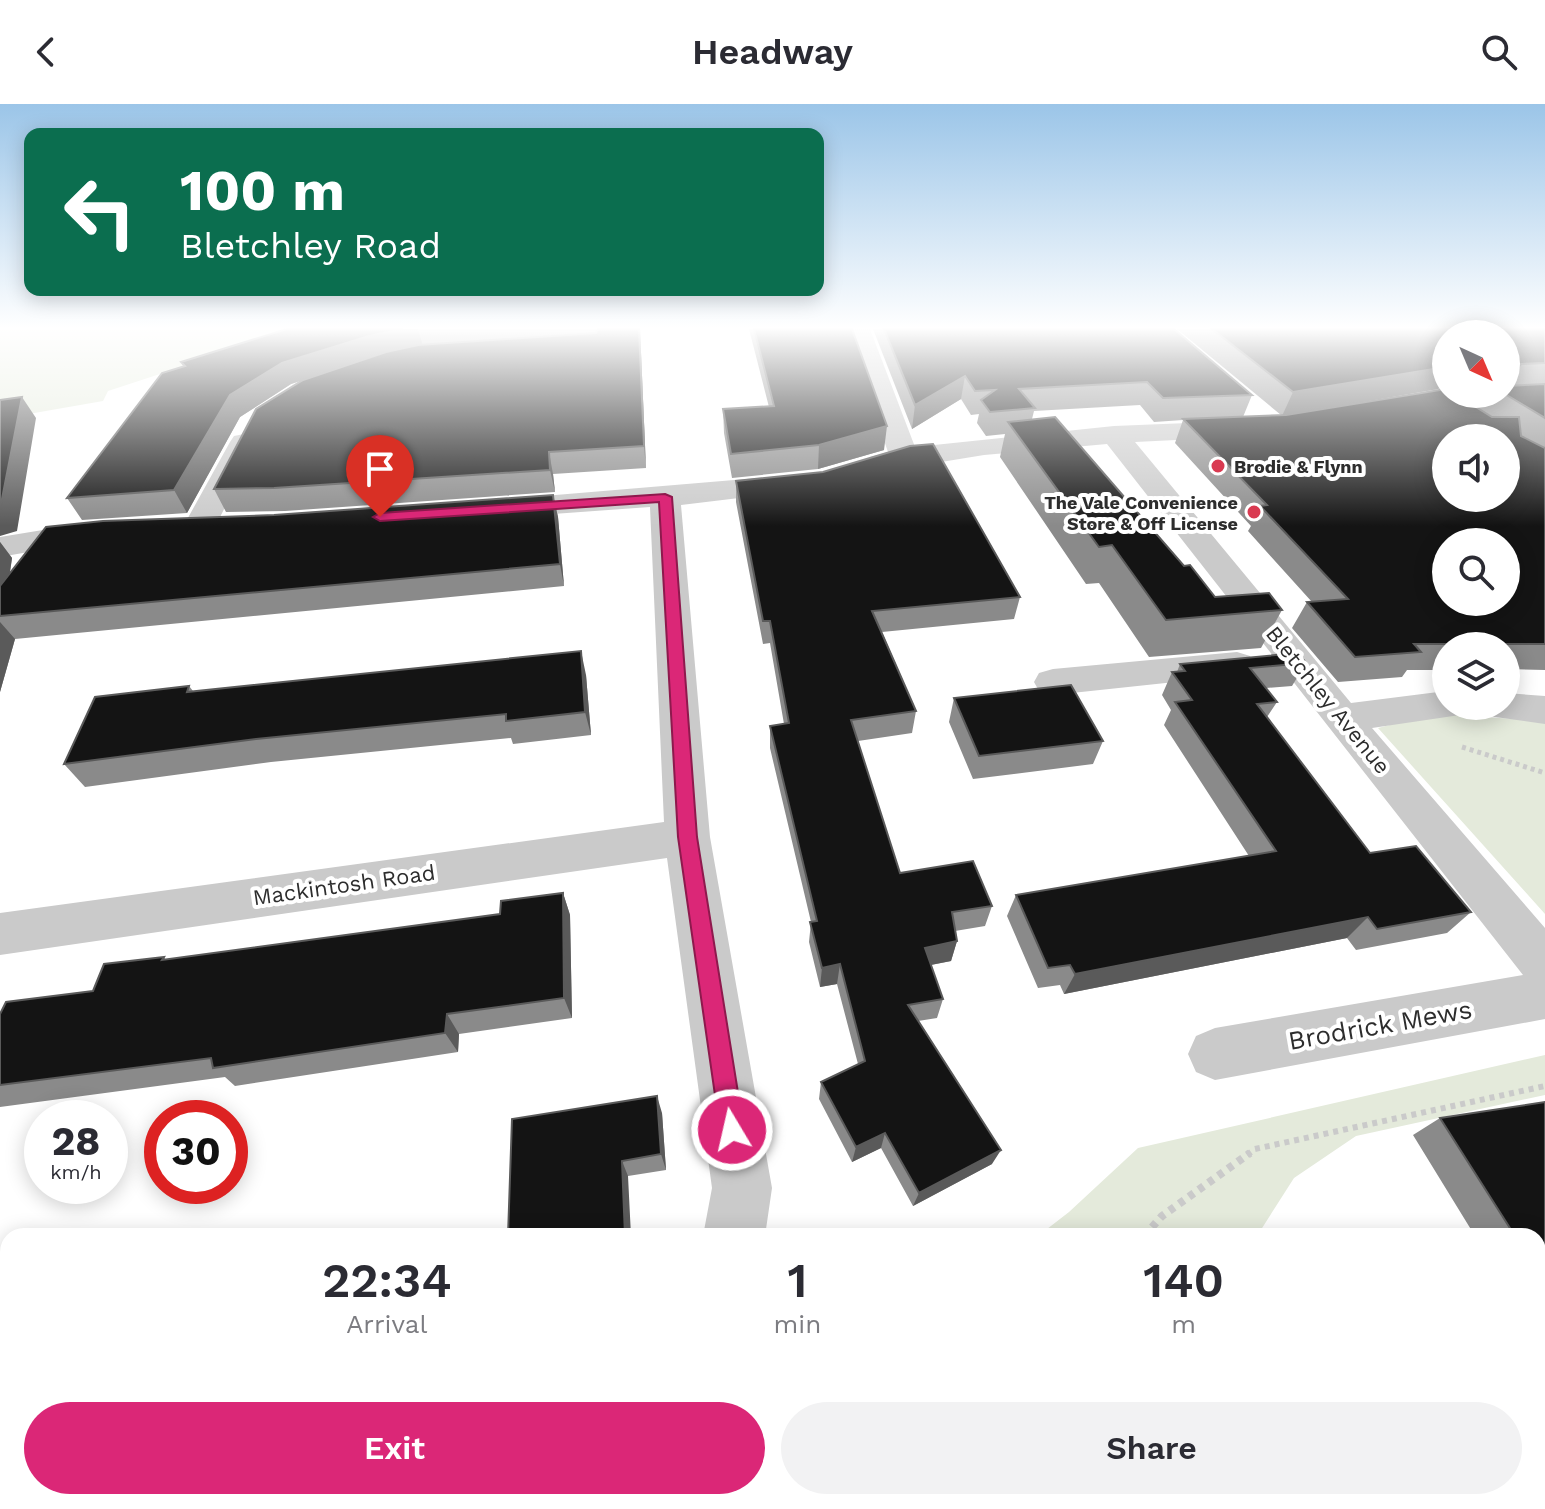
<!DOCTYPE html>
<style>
body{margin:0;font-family:"Work Sans",sans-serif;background:#f2f2f3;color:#2b2b33;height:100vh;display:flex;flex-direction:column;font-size:30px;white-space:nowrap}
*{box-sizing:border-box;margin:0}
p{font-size:26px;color:#7c7c81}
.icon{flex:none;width:44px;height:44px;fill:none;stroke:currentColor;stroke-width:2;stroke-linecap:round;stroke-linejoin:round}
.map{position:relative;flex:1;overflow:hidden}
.sheet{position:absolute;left:0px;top:1124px;width:1546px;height:282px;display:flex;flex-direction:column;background:#fff;border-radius:24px 24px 0 0;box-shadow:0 4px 20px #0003}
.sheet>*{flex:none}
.top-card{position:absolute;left:24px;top:24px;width:800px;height:168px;border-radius:16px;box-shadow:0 4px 20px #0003;background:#0b6e4f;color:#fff;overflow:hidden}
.needle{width:52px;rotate:136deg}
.tools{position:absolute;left:1432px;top:216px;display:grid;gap:16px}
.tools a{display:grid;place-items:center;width:88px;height:88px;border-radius:50%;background:#fff;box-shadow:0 4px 20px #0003;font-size:40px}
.speed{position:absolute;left:24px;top:996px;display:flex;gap:16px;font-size:40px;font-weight:700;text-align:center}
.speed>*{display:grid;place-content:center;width:104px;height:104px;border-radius:50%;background:#fff;box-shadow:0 4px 20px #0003;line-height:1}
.speed small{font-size:20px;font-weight:400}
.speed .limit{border:12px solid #d22;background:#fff;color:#111}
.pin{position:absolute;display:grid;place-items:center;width:68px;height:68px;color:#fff;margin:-82px -34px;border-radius:50% 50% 50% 0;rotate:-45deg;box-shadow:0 0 8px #0007}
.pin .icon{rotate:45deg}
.me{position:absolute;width:88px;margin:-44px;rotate:351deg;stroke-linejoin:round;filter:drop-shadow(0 0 6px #0008)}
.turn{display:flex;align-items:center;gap:28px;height:168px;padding:0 24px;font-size:36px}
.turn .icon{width:104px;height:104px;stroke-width:2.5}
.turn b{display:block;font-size:56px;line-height:68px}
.eta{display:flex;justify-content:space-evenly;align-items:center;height:136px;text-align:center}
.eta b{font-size:48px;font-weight:600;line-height:56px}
.cta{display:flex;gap:16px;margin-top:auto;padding:16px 24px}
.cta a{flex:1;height:92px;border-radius:48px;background:#db2777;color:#fff;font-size:32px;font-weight:600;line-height:92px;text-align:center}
.cta a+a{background:#f2f2f3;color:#2b2b33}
header{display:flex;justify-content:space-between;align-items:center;height:104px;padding:0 24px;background:#fff;font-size:36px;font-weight:600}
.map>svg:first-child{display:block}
</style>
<header><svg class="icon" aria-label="back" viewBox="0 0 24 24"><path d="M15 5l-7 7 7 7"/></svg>Headway<svg class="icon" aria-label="search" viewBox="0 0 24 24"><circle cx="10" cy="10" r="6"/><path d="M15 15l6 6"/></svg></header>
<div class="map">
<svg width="1545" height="1405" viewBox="0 0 1545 1405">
<rect width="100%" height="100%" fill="#fff"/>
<path fill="#e4eadb" d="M0,225H297L108,287L103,297L0,315Z
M1453,611L1545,617V810L1378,624L1413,615Z
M1545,951V991L1356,1032L1294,1074L1257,1132H1038L1069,1108L1138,1044Z
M769,1398H1129L1127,1405H768Z"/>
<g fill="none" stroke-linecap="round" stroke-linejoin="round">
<path stroke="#cacaca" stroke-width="5" stroke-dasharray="4 4" stroke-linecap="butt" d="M1462,643L1545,669"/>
<path stroke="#cacaca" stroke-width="6" stroke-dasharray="5 5" stroke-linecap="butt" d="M1247,1051L1255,1045L1545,982"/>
<path stroke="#cacaca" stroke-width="8" stroke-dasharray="6 6" stroke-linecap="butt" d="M1144,1132L1162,1112L1250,1049
M1005,1405L1008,1398"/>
<path fill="#cacaca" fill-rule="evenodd" d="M846,225H870L915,343L1114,322L1237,317L1247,319L1251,325L1247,331L1237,333L1135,338L1351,599L1446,587V602H1465L1460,611L1372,624L1545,824V915L1215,976L1196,968L1188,950L1196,932L1215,924L1523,871L1107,340L984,351L880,368L870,365L865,359L870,353L888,348Z
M1545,284V300L1439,304L1404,310L1395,308L1391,302L1395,296L1439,288L1506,290V286Z
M244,330L254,332L258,338L216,421L211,428L200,431L189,428L184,421L230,338L234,332Z
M794,371L805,374L809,380L805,386L681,401L710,733L772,1084L765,1132H703L712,1084L667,754L0,851V809L664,718L650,403L496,414L485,412L480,405L485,398L496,396Z
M92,418L103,421L108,428L103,435L0,453V433Z
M1237,548L1250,552L1256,561L1250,570L1053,591L1039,587L1034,578L1039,569L1053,565Z
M1506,589L1545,592V620L1488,612L1482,602H1506Z
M657,1398H731L730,1405H656Z"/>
</g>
<path fill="#8a8a8a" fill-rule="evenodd" d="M287,225H640L646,364L553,370L555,388L285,407L226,408L214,385L309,274L291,280L240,313L187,409L82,416L67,394L183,263L181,258Z
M749,225H852L884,346L818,365L732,374L724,329L723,305L769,303Z
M873,225H1174L1252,291L1243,313L1281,311L1177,225H1545V566L1506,565V542H1446V566H1407L1402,573L1338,578L1292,524L1307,498H1312L1248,427L1251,422L1175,339L1183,316L1154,318L1140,301L1034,307L1032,315L1215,493L1282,506L1261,544L1149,553L1099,479L1086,480L1000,353L1005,330L986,332L977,319L979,310L971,311L961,295L912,325ZM1446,230H1506V290H1488L1478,304L1446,290ZM1438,285H1445L1285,311Z
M736,377L1020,493L1014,515L882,528L916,607L912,629L858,637L900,769L992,802L985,822L955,827L957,837L951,857L931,861L943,895L937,914L918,917L992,1060L913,1102L881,1044L852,1058L819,995L821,978L858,960L837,880L820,883L809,838L811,818L770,644V622L784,620L770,539L763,540L736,398Z
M553,391L558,413L564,482L15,535L0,588V438L12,454L10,469L274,411Z
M1306,559L1292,582L1266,584L1277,598L1267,613L1370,749L1471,808L1447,829L1356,846L1347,834L1064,890L1060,881L1038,884L1007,812L1016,791L1249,752L1164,621L1171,606L1162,591L1172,568H1177L1180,560Z
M586,571L591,631L513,640L511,634L271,658L85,683L64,660L189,582L193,587Z
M954,594L1103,637L1093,660L973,675L949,618Z
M563,789L570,811L572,914L459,930L458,948L235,982L225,973L0,1003V910L93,887L164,853L166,856L500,810Z
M1545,998V1231L1538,1220V1132H1475L1413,1031L1440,1014Z
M662,1009L666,1066L628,1072L508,1132Z
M1211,1398H1394L1400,1405H1216Z
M1440,1398H1518L1524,1405H1433Z"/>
<path fill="#5a5a5a" d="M403,225H418L423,242L376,252L291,280L240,313L187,409L174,386L230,291L282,259L369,232Z
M639,225H640L646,364L644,342Z
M1446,263V272L1438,285L1282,312L1293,288Z
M965,272L961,295L912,325L915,301Z
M22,293L36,314L17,427L0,432V405Z
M887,322L884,346L818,365L819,341Z
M549,348L553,370L555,388L550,366Z
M553,391L558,413L564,482L560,460Z
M0,438L12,454L3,512H0Z
M0,518L15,535L0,588Z
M581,547L586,571L591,631L585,608Z
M563,789L570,811L572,914L564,894Z
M1368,813L1347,834L1064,890L1075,870Z
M957,837L951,857L920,863L925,844Z
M840,860L837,880L820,883L822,864Z
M447,910L459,930L458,948L445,929Z
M657,992L662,1009L666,1066L661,1050Z
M885,1029L881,1044L852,1058L856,1043Z
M1001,1046L992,1060L913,1102L919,1089Z
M622,1057L628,1072L631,1132H625Z
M220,1398H247L245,1405H219Z
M481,1398H488V1405H480Z"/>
<path fill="#141414" stroke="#5a5a5a" stroke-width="2" fill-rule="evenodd" d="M287,225H403L369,232L282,259L230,291L174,386L67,394L162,269L185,262L181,258Z
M598,225H639L644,342L549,348L550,366L274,384L214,385L256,305L303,276L386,248L418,241L596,229Z
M754,225H852L887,322L819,341L731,350L723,305L774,302Z
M884,225H1174L1252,291L1163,294L1147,278L1019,285L1035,304L990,308L981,296L995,286L975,287L965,272L915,301Z
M1212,225H1545V259L1521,260L1518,264H1506V230H1446V263L1293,288Z
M1545,280V314L1505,290L1506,282Z
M1446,285V290H1455L1492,313H1519L1521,332L1545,344V540H1414L1421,548L1355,553L1307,498L1348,495L1260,402L1267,401L1183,315L1286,311ZM1446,334H1506V394H1446ZM1446,438H1506V498H1446Z
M22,293L0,405V296Z
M1055,313L1184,462L1190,461L1215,493L1269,489L1282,506L1166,516L1112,441L1099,443L1008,318Z
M933,340L1020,493L872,507L916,607L851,616L900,769L973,757L992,802L952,808L957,837L925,844L943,895L908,901L1001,1046L919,1089L885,1029L856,1043L821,978L865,957L840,860L822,864L810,818L817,817L770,622L789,619L770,517H763L736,377L823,368L910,342Z
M553,391L560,460L0,512V482L46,423L103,417L274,411Z
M581,547L585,608L506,617V610L256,635L64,660L95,593L189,582L187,588Z
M1298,549L1306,559L1250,564L1277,598L1257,600L1370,749L1416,742L1471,808L1377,825L1368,813L1075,870L1070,861L1048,864L1016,791L1276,747L1175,598L1192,596L1172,568L1185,567L1180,560Z
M1071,581L1103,637L979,652L954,594Z
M563,789L564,894L447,910L445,929L213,964L211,954L0,981V910L6,898L93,887L104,860L164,853L162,856L500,810L501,797Z
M657,992L661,1050L622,1057L625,1132H508L512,1015Z
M1545,998V1163L1538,1152V1132H1515L1440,1014Z
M8,1282V1398H220L219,1405H15V1403L0,1405V1283Z
M401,1398H481L480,1405H400Z
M1236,1398H1394L1400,1405H1241Z
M1458,1398H1518L1524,1405H1451Z"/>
<linearGradient id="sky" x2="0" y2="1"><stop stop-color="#9bc5e8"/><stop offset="0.53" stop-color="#fff"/><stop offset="1" stop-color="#fff" stop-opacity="0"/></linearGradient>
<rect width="1545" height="422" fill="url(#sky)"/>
<path fill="#db2777" stroke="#8e194d" stroke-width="2" d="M665,390L672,393L697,733L744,1026L741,1034L732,1038L724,1034L720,1026L678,733L659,398L380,417L373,413L380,409Z"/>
<g fill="#d93a51" stroke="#fff" stroke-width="3">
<circle cx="1218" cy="362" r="8"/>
<circle cx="1254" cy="408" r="8"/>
</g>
<g text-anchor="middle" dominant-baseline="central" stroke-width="8" stroke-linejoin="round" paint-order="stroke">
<g font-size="18" font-weight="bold" fill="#2d2d2d" stroke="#fff" text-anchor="start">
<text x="1234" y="362">Brodie &amp; Flynn</text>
<text x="1238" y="398" text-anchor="end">The Vale Convenience<tspan x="1238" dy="21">Store &amp; Off License</tspan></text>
</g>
<g font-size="22" fill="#2d2d2d" stroke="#fff">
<text transform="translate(1328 596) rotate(51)">Bletchley Avenue</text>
<text transform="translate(344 781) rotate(-8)">Mackintosh Road</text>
</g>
<g font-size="26" fill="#2d2d2d" stroke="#fff">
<text transform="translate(1380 921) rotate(-10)">Brodrick Mews</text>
</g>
</g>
</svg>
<div class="tools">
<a><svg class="needle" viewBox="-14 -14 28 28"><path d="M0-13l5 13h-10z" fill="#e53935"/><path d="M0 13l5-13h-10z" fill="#7c7c81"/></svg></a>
<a><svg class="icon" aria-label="sound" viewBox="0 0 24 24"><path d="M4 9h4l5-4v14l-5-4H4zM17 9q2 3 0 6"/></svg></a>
<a><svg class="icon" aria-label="search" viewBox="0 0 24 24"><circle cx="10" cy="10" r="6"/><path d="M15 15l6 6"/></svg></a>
<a><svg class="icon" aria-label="layers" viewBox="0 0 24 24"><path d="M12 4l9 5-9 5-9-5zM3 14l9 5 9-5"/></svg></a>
</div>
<div class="speed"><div>28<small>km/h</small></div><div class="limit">30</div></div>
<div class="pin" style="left:380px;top:413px;background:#d93025"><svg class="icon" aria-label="arrive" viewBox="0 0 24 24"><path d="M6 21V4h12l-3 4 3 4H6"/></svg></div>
<svg class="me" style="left:732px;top:1026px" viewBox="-20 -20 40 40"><circle r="17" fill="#db2777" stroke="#fff" stroke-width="3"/><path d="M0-11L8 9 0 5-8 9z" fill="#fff"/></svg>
<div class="top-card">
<div class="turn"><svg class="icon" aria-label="left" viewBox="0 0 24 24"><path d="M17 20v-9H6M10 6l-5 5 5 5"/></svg><div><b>100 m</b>Bletchley Road</div></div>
</div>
<section class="sheet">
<div class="eta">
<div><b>22:34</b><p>Arrival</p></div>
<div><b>1</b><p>min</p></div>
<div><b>140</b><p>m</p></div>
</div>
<div class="cta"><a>Exit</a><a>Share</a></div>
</section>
</div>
